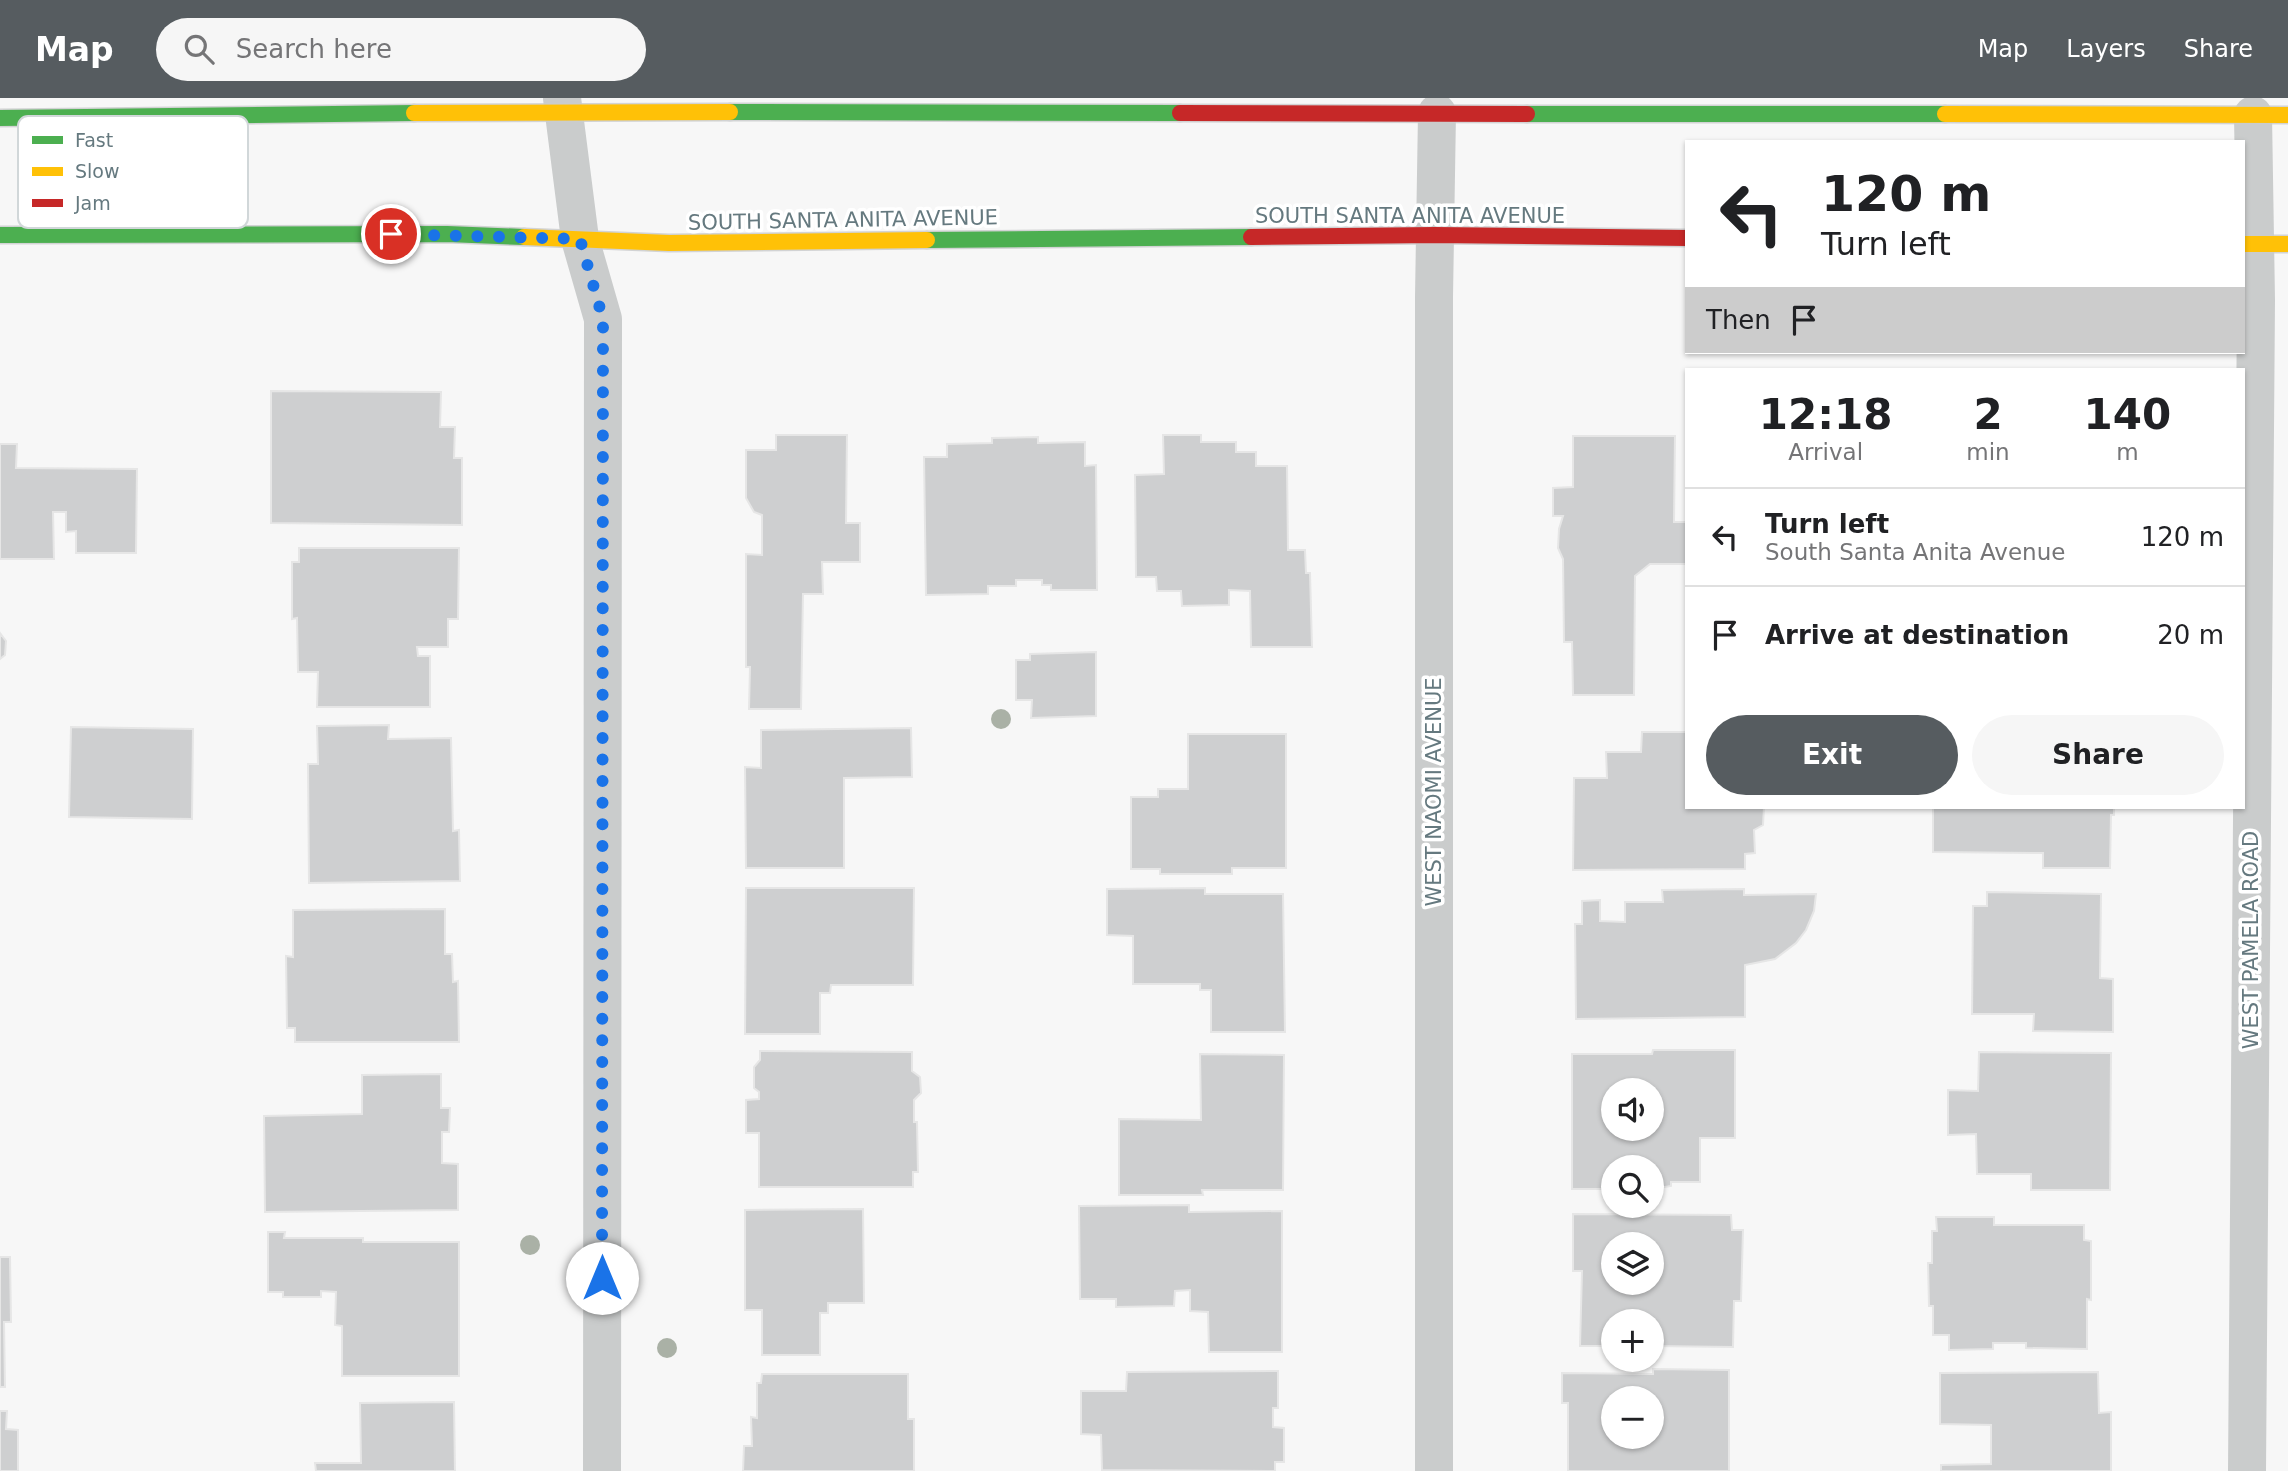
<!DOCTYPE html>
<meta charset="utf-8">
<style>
body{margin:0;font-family:"DejaVu Sans",sans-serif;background:#f6f6f6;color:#202124;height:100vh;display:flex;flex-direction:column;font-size:26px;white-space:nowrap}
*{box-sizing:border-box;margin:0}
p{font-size:23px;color:#757577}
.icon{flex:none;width:38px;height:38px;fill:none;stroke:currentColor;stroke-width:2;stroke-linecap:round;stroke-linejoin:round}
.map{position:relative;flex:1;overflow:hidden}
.details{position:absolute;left:1685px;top:270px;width:560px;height:441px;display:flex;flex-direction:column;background:#fff;border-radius:0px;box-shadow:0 2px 5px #0004}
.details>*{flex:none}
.hud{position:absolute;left:1685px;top:42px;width:560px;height:214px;border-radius:0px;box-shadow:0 2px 5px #0004;background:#fff;color:#202124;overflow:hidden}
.controls{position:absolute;left:1601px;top:980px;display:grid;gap:14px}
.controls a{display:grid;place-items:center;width:63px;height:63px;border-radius:50%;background:#fff;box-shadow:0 2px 5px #0004;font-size:35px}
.pin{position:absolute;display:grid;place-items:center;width:60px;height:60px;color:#fff;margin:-30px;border:4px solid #fff;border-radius:50%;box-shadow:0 2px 7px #0007}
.me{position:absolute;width:77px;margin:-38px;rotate:0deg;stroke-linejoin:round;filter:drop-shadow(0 0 5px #0008)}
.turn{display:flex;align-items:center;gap:24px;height:147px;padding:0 21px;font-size:32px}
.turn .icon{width:91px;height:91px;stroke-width:2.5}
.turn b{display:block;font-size:49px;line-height:60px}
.then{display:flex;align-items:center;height:66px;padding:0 21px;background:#0003;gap:14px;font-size:26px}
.eta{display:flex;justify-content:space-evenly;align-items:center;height:119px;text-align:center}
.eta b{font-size:42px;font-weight:800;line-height:49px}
.action{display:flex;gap:14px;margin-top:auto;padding:14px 21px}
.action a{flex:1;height:80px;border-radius:42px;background:#565c60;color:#fff;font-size:28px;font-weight:800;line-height:80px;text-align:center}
.action a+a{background:#f6f6f6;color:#202124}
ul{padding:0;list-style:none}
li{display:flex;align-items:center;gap:21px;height:98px;padding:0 21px;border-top:2px solid #e0e0e0}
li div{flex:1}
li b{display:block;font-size:26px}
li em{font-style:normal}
header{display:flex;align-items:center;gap:42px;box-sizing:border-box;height:98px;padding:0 35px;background:#565c60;color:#fff}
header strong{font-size:33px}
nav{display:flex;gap:38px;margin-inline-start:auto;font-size:24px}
.search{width:490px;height:63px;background:#f6f6f6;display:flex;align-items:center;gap:18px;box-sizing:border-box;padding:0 24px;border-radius:38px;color:#757577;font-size:26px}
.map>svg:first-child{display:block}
</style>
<header>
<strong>Map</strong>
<div class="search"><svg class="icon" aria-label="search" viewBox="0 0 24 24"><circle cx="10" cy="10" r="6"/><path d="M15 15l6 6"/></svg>Search here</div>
<nav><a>Map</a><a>Layers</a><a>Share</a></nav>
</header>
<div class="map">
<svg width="2288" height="1373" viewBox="0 0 2288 1373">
<rect width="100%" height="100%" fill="#f7f7f7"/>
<path fill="#cecfd0" stroke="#e6e6e6" stroke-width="2" fill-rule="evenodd" d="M271,293L441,294L440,329H455L454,360H462V427L271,425Z
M776,337H847L846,425H860V464H822L823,496H803L801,611H749L750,569H746V456L762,457V417L754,414L746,400V352H776Z
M1163,337H1201V344H1236V354H1256V368H1287L1288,452H1305L1306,475H1310L1312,549H1251L1250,493L1229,492V507L1182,508L1181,493H1157L1156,479H1136L1135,377L1164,376Z
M1573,338H1675L1674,424H1687V466H1650L1635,478L1634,597H1573L1572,544H1564L1563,461L1558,450L1559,431L1563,418H1553V390L1573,389Z
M1038,339V345L1085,344V368L1096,367L1097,492H1051V487H1042V482H1016V488H988V496L926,497L924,359H947V346L992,345V340Z
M0,346H17L16,370L137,371L136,455H76V433L66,434V414H53L54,461H0Z
M299,450H459L458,521H448V549H417L418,558H430V609H317L318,574H298L297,520L292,521V464H299Z
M0,535L6,543L5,557L0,561Z
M1096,554V618L1031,620L1032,602H1016V562H1030V556Z
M389,627L388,641L451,640L453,733L459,732L460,783L309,785L308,666H318L317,628Z
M71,629L193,631L192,721L69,719Z
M911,630L912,679L844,680V770H746L745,669L761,670V632Z
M1642,634H1687V709H1764L1763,727L1754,732L1755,755L1745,756V771L1573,772L1574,680H1607L1606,654H1641Z
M1188,636H1286V770H1232V776H1160V771H1131V699H1158V691H1188Z
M1933,709H2114V717H2111L2110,770H2043V755L1933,754Z
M746,790H914L913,887H831L830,895H820V936H745Z
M1205,790V796H1283L1285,934H1211V892H1200V886H1133V838L1107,837V791Z
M1744,791V797L1816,796L1814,813L1806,832L1796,845L1775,861L1745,867V919L1576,921L1575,826H1582V803L1600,802V823L1625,824V804H1663L1662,792Z
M1987,794L2101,796L2100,880L2113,881V934L2033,933L2034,916H1972L1973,808H1987Z
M445,811V856H452L453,884L458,883L459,944H295V930H287L286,858L293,859V812Z
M1653,952H1735V1040H1700V1084H1671V1088L1652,1091V1069H1614V1091H1572V956H1652ZM1614,992H1652V1031H1614Z
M760,953L912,954V973L920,979L921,995L914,1002V1024H917L918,1074H913V1089H759V1035H746V1002L759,1001V994L754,990V969L760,962Z
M1979,954L2111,955L2110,1092H2031V1076H1977L1976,1036L1948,1037V992L1978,993Z
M1200,956L1284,957L1283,1092H1202L1203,1097H1119V1021L1201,1022Z
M441,976V1010H450L449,1034H442V1065L458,1066V1112L265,1114L264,1018L362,1016V977Z
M1189,1107V1114L1282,1113V1254H1209L1208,1214L1190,1213V1192L1175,1193L1174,1208L1116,1209V1201H1080L1079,1108Z
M863,1111L864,1205H828V1215H820V1257H762V1212H745V1112Z
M1573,1116L1731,1117L1732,1132H1743L1741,1203H1734L1733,1249L1652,1248V1223H1614V1248H1580L1582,1173H1573ZM1614,1146H1652V1185H1614Z
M1936,1119H1994V1127H2084V1142L2091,1143V1202L2087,1201V1251L2026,1250V1245H1993V1251L1949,1252V1237H1933V1208H1929L1928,1165H1932V1133H1937Z
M268,1134H285L284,1140H363V1144H459V1278H342V1228L335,1227L336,1194L321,1193V1199H283V1194H268Z
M0,1159H10L11,1224H4L5,1289H0Z
M1653,1271L1729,1272V1373H1568V1305H1562V1275L1653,1276ZM1614,1300H1652V1339H1614Z
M1278,1273V1310H1273V1329L1284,1330V1364H1275V1373L1102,1372L1101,1337L1081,1336V1293H1126L1127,1274Z
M2098,1274L2099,1315L2111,1314V1373H1941V1367L1991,1366V1327L1940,1326V1275Z
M762,1276H908V1321H914V1373H743L744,1348H752L751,1319L757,1320V1285H761Z
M454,1304L455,1373H316L315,1365H361L360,1305Z
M0,1313H7L6,1331L18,1332V1373H0Z"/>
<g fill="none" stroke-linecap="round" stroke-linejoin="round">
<g stroke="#d2d3d4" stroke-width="19">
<path id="fast" d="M730,14L1180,15
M1527,16H1945
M0,20L414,15
M0,137L447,136L524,139
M927,142L1251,139"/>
</g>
<g stroke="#d2d3d4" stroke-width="19">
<path id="slow" d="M414,15L730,14
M1945,16L2288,17
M524,139L669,145L927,142
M2244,146H2288"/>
</g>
<g stroke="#d2d3d4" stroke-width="19">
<path id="jam" d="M1180,15L1527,16
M1251,139L1435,137L1687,140"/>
</g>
<path stroke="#cacccc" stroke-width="38" d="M562,0L580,141L603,221L602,1373
M1434,1373V199L1437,15
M2247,1373L2256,202L2253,17"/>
<use href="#fast" stroke="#4caf50" stroke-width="16"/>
<use href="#slow" stroke="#ffc107" stroke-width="16"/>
<use href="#jam" stroke="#c62828" stroke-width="16"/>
</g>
<g fill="#aab1a6">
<circle cx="1001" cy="621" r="10"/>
<circle cx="530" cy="1147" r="10"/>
<circle cx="667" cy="1250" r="10"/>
</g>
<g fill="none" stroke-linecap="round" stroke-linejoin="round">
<path stroke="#1a73e8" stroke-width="12" stroke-dasharray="0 21.6" d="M391,136L580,141L603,221L602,1180"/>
</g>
<g text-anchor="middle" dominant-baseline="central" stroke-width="7" stroke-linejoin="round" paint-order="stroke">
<g font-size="21" fill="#65797f" stroke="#fff">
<text x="1410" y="118">SOUTH SANTA ANITA AVENUE</text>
<text transform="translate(843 122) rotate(-1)">SOUTH SANTA ANITA AVENUE</text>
<text transform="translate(1434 694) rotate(-90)">WEST NAOMI AVENUE</text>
<text transform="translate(2251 842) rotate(-90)">WEST PAMELA ROAD</text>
</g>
</g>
<rect x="18" y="18" width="230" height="112" rx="10" fill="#fff" stroke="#d1d7d9" stroke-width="2"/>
<rect x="32" y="38" width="31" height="8" fill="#4caf50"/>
<rect x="32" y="69" width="31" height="9" fill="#ffc107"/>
<rect x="32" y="101" width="31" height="8" fill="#c62828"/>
<g font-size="19" fill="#65797f">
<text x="75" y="49">Fast</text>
<text x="75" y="80">Slow</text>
<text x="75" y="112">Jam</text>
</g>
</svg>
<div class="controls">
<a><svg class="icon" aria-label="sound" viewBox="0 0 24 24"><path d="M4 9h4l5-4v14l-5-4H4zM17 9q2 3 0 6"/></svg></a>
<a><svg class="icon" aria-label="search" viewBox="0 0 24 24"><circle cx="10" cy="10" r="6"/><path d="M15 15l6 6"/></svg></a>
<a><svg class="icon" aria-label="layers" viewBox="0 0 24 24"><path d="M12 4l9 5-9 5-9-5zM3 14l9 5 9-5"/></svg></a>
<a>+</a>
<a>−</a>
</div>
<div class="pin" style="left:391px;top:136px;background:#d93025"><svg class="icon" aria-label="arrive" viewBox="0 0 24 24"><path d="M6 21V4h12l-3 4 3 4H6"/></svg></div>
<svg class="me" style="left:602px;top:1180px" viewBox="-20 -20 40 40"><circle r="19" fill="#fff"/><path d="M0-13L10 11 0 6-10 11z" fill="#1a73e8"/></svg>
<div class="hud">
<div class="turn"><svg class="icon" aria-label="left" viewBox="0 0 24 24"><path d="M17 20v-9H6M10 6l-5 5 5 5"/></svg><div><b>120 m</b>Turn left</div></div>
<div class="then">Then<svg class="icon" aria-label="arrive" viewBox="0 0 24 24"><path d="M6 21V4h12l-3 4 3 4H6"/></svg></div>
</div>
<section class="details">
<div class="eta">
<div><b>12:18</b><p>Arrival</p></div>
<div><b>2</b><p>min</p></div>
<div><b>140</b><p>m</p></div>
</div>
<ul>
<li><svg class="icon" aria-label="left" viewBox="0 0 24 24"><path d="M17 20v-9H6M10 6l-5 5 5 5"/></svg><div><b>Turn left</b><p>South Santa Anita Avenue</p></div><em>120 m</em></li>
<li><svg class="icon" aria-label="arrive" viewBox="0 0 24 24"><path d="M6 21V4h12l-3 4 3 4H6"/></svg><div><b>Arrive at destination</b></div><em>20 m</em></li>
</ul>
<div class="action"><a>Exit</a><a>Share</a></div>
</section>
</div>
